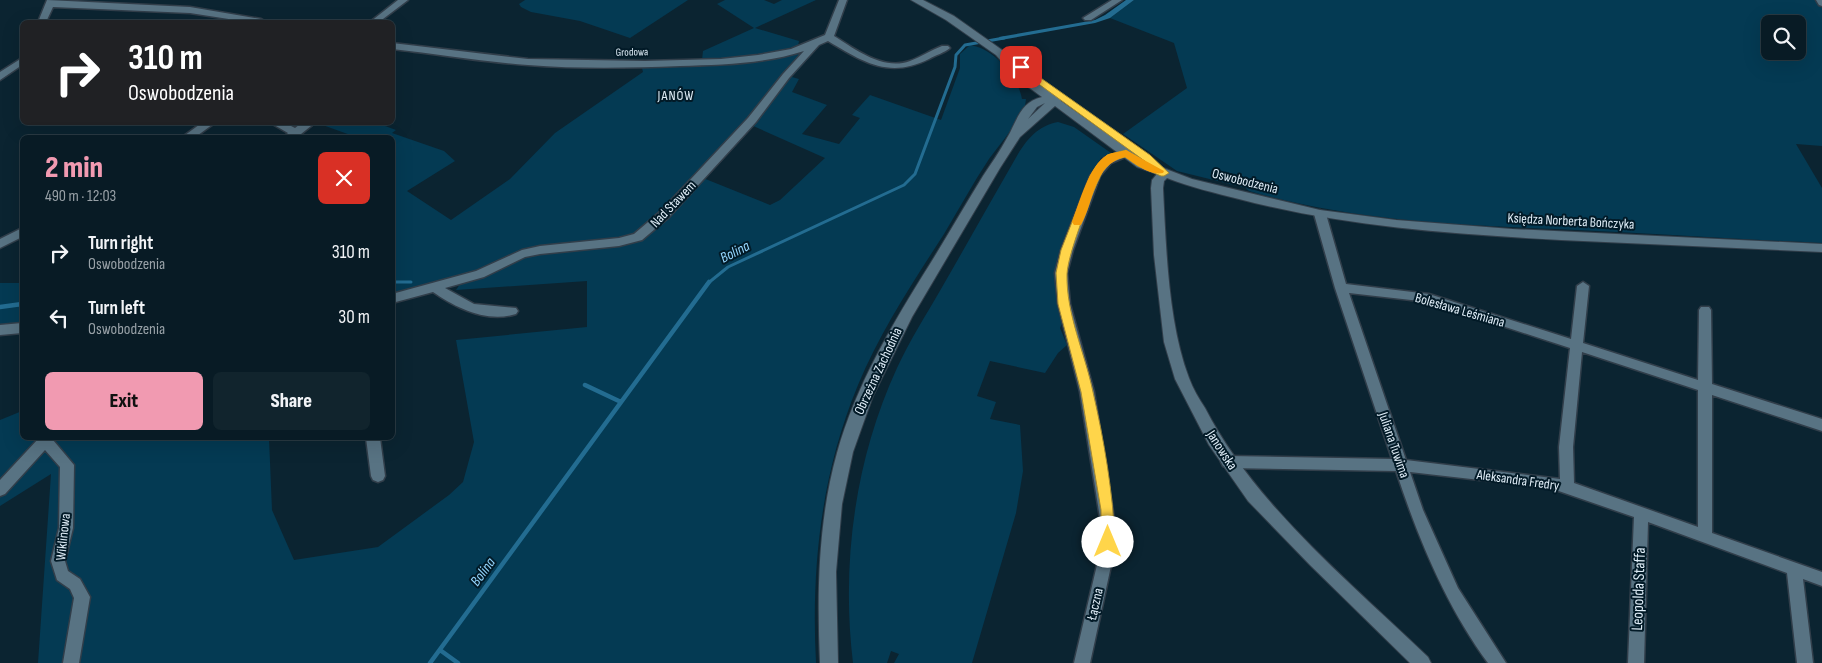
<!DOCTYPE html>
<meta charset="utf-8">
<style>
body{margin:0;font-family:"Sofia Sans Condensed",sans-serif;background:#11242d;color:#f1f3f6;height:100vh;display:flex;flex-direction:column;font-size:19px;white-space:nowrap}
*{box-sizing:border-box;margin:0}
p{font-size:16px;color:#98a1a7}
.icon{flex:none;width:28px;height:28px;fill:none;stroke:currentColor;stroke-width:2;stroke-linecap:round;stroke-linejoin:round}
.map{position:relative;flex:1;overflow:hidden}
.side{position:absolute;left:20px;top:135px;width:375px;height:305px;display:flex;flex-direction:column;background:#081b25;border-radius:8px;box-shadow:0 5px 20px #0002,0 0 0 1px #293942}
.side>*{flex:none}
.guide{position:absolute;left:20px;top:20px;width:375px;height:105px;border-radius:8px;box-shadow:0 5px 20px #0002,0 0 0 1px #293942;background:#202124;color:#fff;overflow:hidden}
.tools{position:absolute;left:1761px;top:15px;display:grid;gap:10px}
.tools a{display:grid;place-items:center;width:45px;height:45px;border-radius:8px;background:#081b25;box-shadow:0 5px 20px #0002,0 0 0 1px #293942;font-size:25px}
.pin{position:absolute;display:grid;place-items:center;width:42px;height:42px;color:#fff;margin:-21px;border-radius:10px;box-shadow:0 2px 8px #0006}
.me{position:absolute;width:55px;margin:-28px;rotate:0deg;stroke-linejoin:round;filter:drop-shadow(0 0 4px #0008)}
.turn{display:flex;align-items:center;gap:18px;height:105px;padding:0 25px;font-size:22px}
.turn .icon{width:65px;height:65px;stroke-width:2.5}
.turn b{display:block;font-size:35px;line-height:42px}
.round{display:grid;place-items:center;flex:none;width:52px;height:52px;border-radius:8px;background:#11242d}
.summary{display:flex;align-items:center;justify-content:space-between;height:85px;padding:0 25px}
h1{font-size:30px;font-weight:800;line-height:38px;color:#f19ab1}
.cta{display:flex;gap:10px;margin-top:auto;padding:10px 25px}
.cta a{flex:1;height:58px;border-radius:8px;background:#f19ab1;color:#111;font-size:20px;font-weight:800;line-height:58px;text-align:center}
.cta a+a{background:#11242d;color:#f1f3f6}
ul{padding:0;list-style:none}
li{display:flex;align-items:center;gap:15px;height:65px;padding:0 25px}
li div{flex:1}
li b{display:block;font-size:19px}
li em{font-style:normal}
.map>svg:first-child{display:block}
</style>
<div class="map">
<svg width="1822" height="663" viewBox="0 0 1822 663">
<rect width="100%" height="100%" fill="#0b2431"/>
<path fill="#043a53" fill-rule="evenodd" d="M525,0H688L630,38L580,21L531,12L521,7L519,4Z
M725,0H764L774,4L782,0H816L755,28L799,41L798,46L763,55L702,60L703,51L754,28L717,4Z
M1134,0H1816L1822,8V146L1796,144L1822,188V243C1734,239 1645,233 1557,229C1454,225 1349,220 1249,191L1246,188L1177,171L1123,134L1187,88L1174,43L1110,18ZM1770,24H1798V51H1770Z
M970,45C993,48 1018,76 1022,99H1026L1025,106C1017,125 1001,142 989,159C973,183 959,209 944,234C913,282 880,332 858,385C821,474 811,568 816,663H38L51,474L0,506V420L22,411V438H269L272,510L294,560L378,547L449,495L463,482L474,442L456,340L587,327V281L456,290L466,275L393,303L392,138L356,137L317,123H377L396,130L392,133L444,151L455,161L407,191L451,220L510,179L555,133L643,72L642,68L757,62L807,49L815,51L792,77L799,79L792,92L827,105L802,134L839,144L860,118L852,115L870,95L941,120L960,68V54ZM751,125L825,158L780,200L770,205L703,178Z
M1058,122L1074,127L1111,153L1101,158L1094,170L1067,239L1063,321L1060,328L1067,345L1058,353L1045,373L990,361L977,396L996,402L990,419L1020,425L1023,471L1016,513L972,663H894L899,654L891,651L887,663H853C841,563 855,459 897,368C910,340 926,315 941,289C967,244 992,199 1018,154C1028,138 1038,126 1058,122Z
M0,283H22V335L0,334Z"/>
<path fill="#236c91" d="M1126,0H1134L1110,18L1095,23L1001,40L999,37L1095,20L1105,15Z"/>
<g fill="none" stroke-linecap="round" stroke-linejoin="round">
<path stroke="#236c91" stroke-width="3" d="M392,282H411
M707,284L728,267L904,185L915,174L955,67L956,55L965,45L1004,38"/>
<path stroke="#236c91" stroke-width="4.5" d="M0,307L22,304
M585,385L621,402
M440,650L458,663
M430,663L709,282"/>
<g stroke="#313e4a" stroke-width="3">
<path id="minor" d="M47,0L190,7L261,19L266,22H248L190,13L53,7L46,22H38Z
M398,0H408L379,22H370Z
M839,0H847L834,36C855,49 883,71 910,61C921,57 931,50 942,46H948L950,48C944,53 936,55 929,59C889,79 863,62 828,41L819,45L789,78L756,122L669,217L642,240L619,246L540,254L525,257L484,277L445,288L474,304L516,308L518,311L516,314C487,323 456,308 433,292L392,303V294L476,271L522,250L540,246L619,238L634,234L661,211L748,118L783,74L804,51C764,64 721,65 680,66C629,68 579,69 528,65C483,62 438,54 392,49V43L528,59L645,61L721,59L758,55L791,49L825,35Z
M1112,0H1122L1091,20H1085L1083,18Z
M1816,0H1822V6L1819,5Z
M22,58V65L0,80V72Z
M203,122H216L194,138H181Z
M269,122H283L295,128L303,122H316L296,138H283L288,133Z
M1126,150L1131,153L1130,155L1111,163L1100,176L1073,250L1067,273L1070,304L1094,392L1116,531L1114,552L1090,663H1074L1100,552L1102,531L1080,392L1058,304L1055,273L1061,250L1090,176L1104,158Z
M1320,210L1326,214L1346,284L1429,294L1571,339L1577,286L1583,282L1589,286L1583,343L1698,380L1699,310L1701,307H1709L1711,310L1712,384L1822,419V431L1712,395V533L1822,572V586L1803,579L1813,663H1797L1787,573L1648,522L1644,663H1628L1634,517L1550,488L1410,472L1423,510L1458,588L1506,663H1488C1446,606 1418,538 1396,471L1228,468L1223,466L1221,462L1223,458L1228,456L1392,459L1335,288L1314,214ZM1349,293L1429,302L1570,348L1559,447L1560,479L1406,460ZM1582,352L1698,390V527L1574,483L1573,447Z
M22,228V237L0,248V239Z
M22,323V333L0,335V325Z
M39,438H54L53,440L74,465L73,528L65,561L68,571L80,579L90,597L79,663H63L74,598L70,589L57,580L51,561L59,528L60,467L45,450L5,494L0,496V480Z
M366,438H380L385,476L383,480L378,482L373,480L371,476Z"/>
</g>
<g stroke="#313e4a" stroke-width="2">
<path id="tertiary" d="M911,0H923L954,16L1012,57C1015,71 1037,83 1050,92H1058L1061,101L1145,161L1192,179L1320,210L1396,220L1512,229L1822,244V252C1735,248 1648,244 1561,240C1453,234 1345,227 1239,199C1215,193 1190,187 1167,178L1164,181L1163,188C1166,247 1168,323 1189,378C1193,389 1199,399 1205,408C1255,505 1350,582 1428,657L1431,663H1410L1310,565L1248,501L1209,445L1175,379L1164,342L1154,255L1151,188L1152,180L1157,174L1137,167L1055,106L1020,137L1000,168L912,317L873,396L853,452L842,504L836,572L838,663H820C817,593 818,521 837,453C856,385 893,323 930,264C948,235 965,205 983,176C991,164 1000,151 1007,138C1017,121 1020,102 1042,97L1016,78L996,55L946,20ZM1045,103L1028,119L1037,107Z"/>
</g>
<use href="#minor" fill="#587383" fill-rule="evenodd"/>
<use href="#tertiary" fill="#587383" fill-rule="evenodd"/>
</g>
<path fill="#ffd54a" stroke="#a68a30" d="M1021,64L1150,155L1169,173L1164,176H1161L1138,166L1125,157L1114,160L1105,167C1094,187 1068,252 1067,274C1066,314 1085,353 1093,392C1104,440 1113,492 1115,542L1113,546L1108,547L1103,546L1101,542V510L1081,392L1058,304L1056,273L1061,250L1090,176L1097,165L1107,155L1126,150L1146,162L1018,69L1017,67Z"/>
<path fill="#f59e0b" d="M1126,150L1164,171L1163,173C1150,176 1135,164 1125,157C1093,165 1095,200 1081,225H1074L1072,222C1079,204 1089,165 1107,155C1112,152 1120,152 1126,150Z"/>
<g text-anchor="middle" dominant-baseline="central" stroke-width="4" stroke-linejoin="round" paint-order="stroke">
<g font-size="11" fill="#e0eef8" stroke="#021a27">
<text transform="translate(632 52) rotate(-1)">Grodowa</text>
</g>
<g font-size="14" letter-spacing="1" fill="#e0eef8" stroke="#021a27">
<text x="676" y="95">JANÓW</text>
</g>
<g font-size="14" fill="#e0eef8" stroke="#021a27">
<text transform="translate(1245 181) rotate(14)">Oswobodzenia</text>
<text transform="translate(673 204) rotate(-46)">Nad Stawem</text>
<text transform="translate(1571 221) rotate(3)">Księdza Norberta Bończyka</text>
<text transform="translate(1460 310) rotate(16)">Bolesława Leśmiana</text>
<text transform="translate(878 371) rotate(-65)">Obrzeżna Zachodnia</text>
<text transform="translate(1394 445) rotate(71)">Juliana Tuwima</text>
<text transform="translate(1222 450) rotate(57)">Janowska</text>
<text transform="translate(1518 480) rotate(8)">Aleksandra Fredry</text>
<text transform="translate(63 537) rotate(-84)">Wiklinowa</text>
<text transform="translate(1095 604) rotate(-77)">Łączna</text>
</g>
<g font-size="15" font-style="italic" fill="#95d7ff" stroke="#021a27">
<text transform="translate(735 252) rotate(-27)">Bolina</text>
<text transform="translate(483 572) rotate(-54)">Bolina</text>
</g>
<g font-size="16" fill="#e0eef8" stroke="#021a27">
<text transform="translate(1639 589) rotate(-88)">Leopolda Staffa</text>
</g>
</g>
</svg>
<div class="tools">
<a><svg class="icon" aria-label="search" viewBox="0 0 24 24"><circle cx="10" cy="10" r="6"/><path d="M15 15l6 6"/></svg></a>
</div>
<div class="pin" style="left:1021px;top:67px;background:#d93025"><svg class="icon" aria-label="arrive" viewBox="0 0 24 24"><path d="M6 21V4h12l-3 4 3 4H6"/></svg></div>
<svg class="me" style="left:1108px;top:542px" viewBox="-20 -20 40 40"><circle r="19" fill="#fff"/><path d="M0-13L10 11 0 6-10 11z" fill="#ffd54a"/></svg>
<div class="guide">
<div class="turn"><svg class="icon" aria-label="right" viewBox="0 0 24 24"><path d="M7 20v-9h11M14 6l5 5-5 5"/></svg><div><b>310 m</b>Oswobodzenia</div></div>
</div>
<section class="side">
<div class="summary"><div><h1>2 min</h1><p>490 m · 12:03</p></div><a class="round" style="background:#d93025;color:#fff"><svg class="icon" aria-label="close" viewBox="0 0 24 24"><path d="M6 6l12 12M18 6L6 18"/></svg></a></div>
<ul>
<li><svg class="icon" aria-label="right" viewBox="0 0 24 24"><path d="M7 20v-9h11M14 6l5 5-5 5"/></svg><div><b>Turn right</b><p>Oswobodzenia</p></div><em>310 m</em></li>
<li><svg class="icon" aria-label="left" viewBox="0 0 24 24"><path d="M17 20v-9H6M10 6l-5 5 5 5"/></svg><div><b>Turn left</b><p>Oswobodzenia</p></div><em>30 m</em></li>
</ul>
<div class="cta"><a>Exit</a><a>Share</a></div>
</section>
</div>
